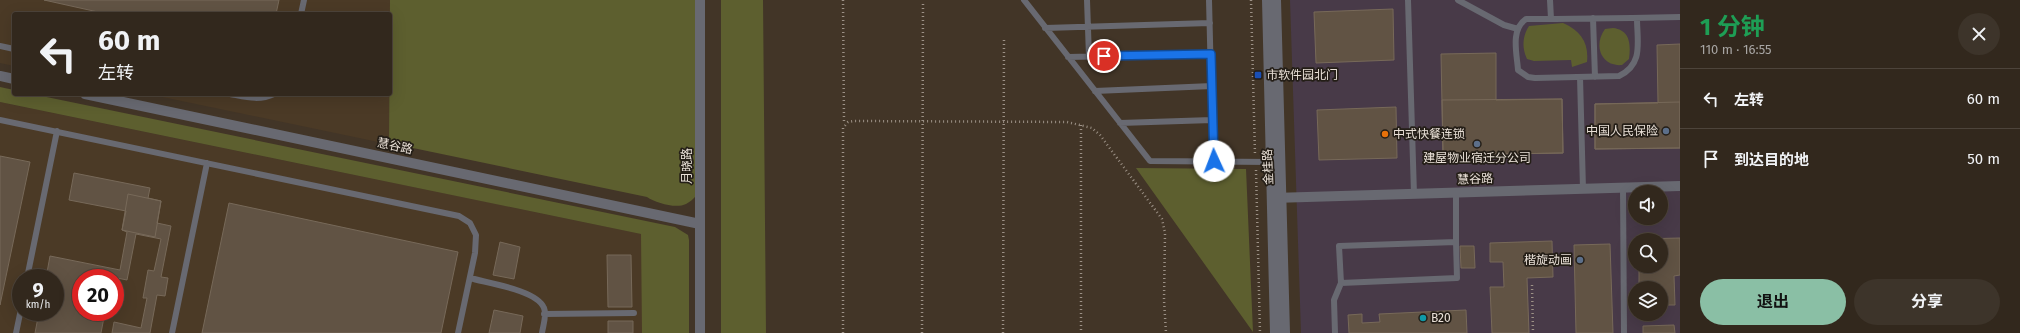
<!DOCTYPE html>
<html lang="zh">
<meta charset="utf-8">
<style>
body{margin:0;font-family:"Fira Sans","Noto Sans SC",sans-serif;background:#3d342a;color:#f1f3f6;height:100vh;display:flex;flex-direction:column;font-size:15px;white-space:nowrap}
*{box-sizing:border-box;margin:0}
p{font-size:13px;color:#a8a6a4}
.icon{flex:none;width:22px;height:22px;fill:none;stroke:currentColor;stroke-width:2;stroke-linecap:round;stroke-linejoin:round}
.map{position:relative;flex:1;overflow:hidden}
.sheet{display:flex;flex-direction:column;background:#32281d;width:340px}
.sheet>*{flex:none}
.guide{position:absolute;left:12px;top:12px;width:380px;height:84px;border-radius:4px;box-shadow:0 4px 16px #0002,0 0 0 1px #4d443b;background:#32281d;color:#f1f3f6;overflow:hidden}
.controls{position:absolute;left:1628px;top:185px;display:grid;gap:8px}
.controls a{display:grid;place-items:center;width:40px;height:40px;border-radius:50%;background:#32281d;box-shadow:0 4px 16px #0002,0 0 0 1px #4d443b;font-size:20px}
.speed{position:absolute;left:12px;top:269px;display:flex;gap:8px;font-size:20px;font-weight:700;text-align:center}
.speed>*{display:grid;place-content:center;width:52px;height:52px;border-radius:50%;background:#32281d;box-shadow:0 4px 16px #0002,0 0 0 1px #4d443b;line-height:1}
.speed small{font-size:10px;font-weight:400}
.speed .limit{border:6px solid #d22;background:#fff;color:#111}
.pin{position:absolute;display:grid;place-items:center;width:34px;height:34px;color:#fff;margin:-17px;border:2px solid #fff;border-radius:50%;box-shadow:0 1px 4px #0007}
.me{position:absolute;width:44px;margin:-22px;rotate:358deg;stroke-linejoin:round;filter:drop-shadow(0 0 3px #0008)}
.turn{display:flex;align-items:center;gap:14px;height:84px;padding:0 20px;font-size:18px}
.turn .icon{width:52px;height:52px;stroke-width:2.5}
.turn b{display:block;font-size:28px;line-height:34px}
.round{display:grid;place-items:center;flex:none;width:42px;height:42px;border-radius:21px;background:#3d342a}
.summary{display:flex;align-items:center;justify-content:space-between;height:68px;padding:0 20px}
h1{font-size:24px;font-weight:700;line-height:30px;color:#1e9e55}
.primary-button{display:flex;gap:8px;margin-top:auto;padding:8px 20px}
.primary-button a{flex:1;height:46px;border-radius:24px;background:#8abfa5;color:#111;font-size:16px;font-weight:700;line-height:46px;text-align:center}
.primary-button a+a{background:#3d342a;color:#f1f3f6}
ul{padding:0;list-style:none}
li{display:flex;align-items:center;gap:12px;height:60px;padding:0 20px;border-top:1px solid #4d443b}
li div{flex:1}
li b{display:block;font-size:15px}
li em{font-style:normal}
main{display:flex;flex:1;min-height:0}
.map>svg:first-child{display:block}
</style>
<main>
<div class="map">
<svg width="1680" height="333" viewBox="0 0 1680 333">
<rect width="100%" height="100%" fill="#423527"/>
<path fill="#483a48" fill-rule="evenodd" d="M1290,0H1680V333H1301ZM1635,192H1661V218H1635ZM1635,240H1661V266H1635ZM1635,288H1661V314H1635Z"/>
<path fill="#4b3a26" fill-rule="evenodd" d="M0,0H390V14H14V66L0,63Z
M148,94H389V143H383Z
M0,102L642,234V333H0ZM21,278H55V312H21ZM81,278H115V312H81Z"/>
<path fill="#5d5f2f" d="M390,0H696V196C693,199 690,202 686,204C676,209 656,203 647,197L389,143Z
M721,0H763L766,333H721Z
M1563,23C1581,31 1589,43 1587,62L1572,67L1571,60L1534,61L1527,59C1522,48 1522,37 1529,26Z
M1613,28C1630,30 1631,44 1629,59L1622,65C1601,67 1593,45 1605,29Z
M0,87L14,90V94H32L675,227L688,235L689,240V333H642L641,234L0,102Z
M1136,168L1246,169L1253,332Z"/>
<path fill="#615344" stroke="#776959" d="M44,0H279L276,14H107Z
M1393,9L1394,60L1316,63L1314,12Z
M1680,44V148L1595,149V104L1658,103L1657,45Z
M1496,53V100L1562,99L1563,153L1443,155L1441,54Z
M1562,99L1563,153L1443,155L1442,100Z
M1680,102V148L1595,149V104Z
M1396,107L1397,158L1319,160L1317,110Z
M0,156L30,162L0,305Z
M74,173L150,188L148,198L161,201L157,223L171,226L161,277L168,278L165,296L157,295L150,333H112L114,322L141,328L147,298H143L148,270L154,271L161,239L136,234L127,280L112,277L81,278V312H105L101,333H35L39,312H55V278H46L50,256L120,270L127,232L122,230L126,211L69,200Z
M128,194L161,201L155,237L122,230Z
M229,203L458,252L441,333H202Z
M1680,238V275L1674,276L1675,305H1661V288H1639V266H1661V240L1638,239Z
M1552,241L1553,277L1527,278L1529,333H1492L1490,287H1504L1503,262H1490V243Z
M500,242L520,247L514,279L493,275Z
M1610,244L1613,333H1576L1574,245Z
M1460,246H1474L1475,268H1461Z
M607,255H631L632,307H608Z
M494,310L523,316L520,333H489Z
M1466,310L1467,333H1349L1348,315L1362,314V323L1380,322L1379,314Z
M608,321H633V333H608Z
M1674,325L1675,333H1643V326Z"/>
<g fill="none" stroke-linecap="round" stroke-linejoin="round">
<path stroke="#9c9186" stroke-width="2.5" stroke-dasharray="1 3" stroke-linecap="butt" d="M843,0L844,123
M1251,0L1255,155
M1081,125V333
M1256,170L1260,333
M1532,285L1533,333
M843,333V128L848,122L854,121L1067,122L1092,128L1100,135L1162,219L1165,233L1164,300L1166,333
M922,333L923,2
M1003,333L1004,38"/>
<path stroke="#686971" stroke-width="6" d="M1024,0L1150,161L1270,162
M1087,0L1089,57
M1209,0L1213,161
M1408,0L1414,194
M1458,0L1504,25L1518,29
M1550,0L1551,19
M301,14L304,0
M1593,18L1595,77
M1637,18C1637,42 1644,64 1619,76L1535,78L1528,77L1518,70C1517,54 1510,30 1526,19C1578,19 1629,18 1680,17
M1045,28L1210,23
M0,46L14,49
M1068,57L1211,54
M1580,77L1583,189
M1095,91L1212,86
M230,94C246,97 259,101 274,94
M0,120L459,216L470,223L476,235L475,253L458,333
M1120,123L1212,120
M1623,188L1624,333
M1456,192V242
M27,278L57,131
M470,278C487,283 537,290 544,308C547,315 543,326 542,333
M544,314L634,313
M16,333L21,309
M172,333L207,163
M1335,333L1334,300L1341,283L1339,246L1456,242L1457,278L1341,283"/>
<path stroke="#686971" stroke-width="10" d="M1273,198L1680,186"/>
<path stroke="#686971" stroke-width="10" d="M1267,0L1275,333
M1276,0L1285,333
M0,76L14,79
M85,94L700,224
M700,333V0"/>
</g>
<g fill="none" stroke-linecap="round" stroke-linejoin="round">
<g stroke="#114b97" stroke-width="10">
<path id="route" d="M1104,56L1211,54L1214,161"/>
</g>
<use href="#route" stroke="#1a73e8" stroke-width="7"/>
</g>
<rect fill="#1a4fb4" stroke="#241e17" stroke-width="1.5" x="1254" y="71" width="8" height="8" rx="2"/>
<g fill="#5c6f8a" stroke="#241e17" stroke-width="1.5">
<circle cx="1666" cy="131" r="4"/>
<circle cx="1477" cy="144" r="4"/>
<circle cx="1580" cy="260" r="4"/>
</g>
<circle fill="#e8710a" stroke="#241e17" stroke-width="1.5" cx="1385" cy="134" r="4"/>
<circle fill="#0f9aa8" stroke="#241e17" stroke-width="1.5" cx="1423" cy="318" r="4"/>
<g text-anchor="middle" dominant-baseline="central" stroke-width="3.5" stroke-linejoin="round" paint-order="stroke">
<g font-size="12" fill="#eae1d8" stroke="#241e17" text-anchor="start">
<text x="1266" y="75">市软件园北门</text>
<text x="1658" y="131" text-anchor="end">中国人民保险</text>
<text x="1393" y="134">中式快餐连锁</text>
<text x="1477" y="158" text-anchor="middle">建屋物业宿迁分公司</text>
<text x="1572" y="260" text-anchor="end">楷旋动画</text>
<text x="1431" y="318">B20</text>
</g>
<g font-size="12" fill="#eae1d8" stroke="#241e17">
<text transform="translate(395 146) rotate(12)">慧谷路</text>
<text transform="translate(687 166) rotate(-90)">月晓路</text>
<text transform="translate(1268 167) rotate(-92)">金桂路</text>
<text transform="translate(1475 179) rotate(-2)">慧谷路</text>
</g>
</g>
</svg>
<div class="controls">
<a><svg class="icon" aria-label="sound" viewBox="0 0 24 24"><path d="M4 9h4l5-4v14l-5-4H4zM17 9q2 3 0 6"/></svg></a>
<a><svg class="icon" aria-label="search" viewBox="0 0 24 24"><circle cx="10" cy="10" r="6"/><path d="M15 15l6 6"/></svg></a>
<a><svg class="icon" aria-label="layers" viewBox="0 0 24 24"><path d="M12 4l9 5-9 5-9-5zM3 14l9 5 9-5"/></svg></a>
</div>
<div class="speed"><div>9<small>km/h</small></div><div class="limit">20</div></div>
<div class="pin" style="left:1104px;top:56px;background:#d93025"><svg class="icon" aria-label="arrive" viewBox="0 0 24 24"><path d="M6 21V4h12l-3 4 3 4H6"/></svg></div>
<svg class="me" style="left:1214px;top:161px" viewBox="-20 -20 40 40"><circle r="19" fill="#fff"/><path d="M0-13L10 11 0 6-10 11z" fill="#1a73e8"/></svg>
<div class="guide">
<div class="turn"><svg class="icon" aria-label="left" viewBox="0 0 24 24"><path d="M17 20v-9H6M10 6l-5 5 5 5"/></svg><div><b>60 m</b>左转</div></div>
</div>
</div>
<section class="sheet">
<div class="summary"><div><h1>1 分钟</h1><p>110 m · 16:55</p></div><a class="round"><svg class="icon" aria-label="close" viewBox="0 0 24 24"><path d="M6 6l12 12M18 6L6 18"/></svg></a></div>
<ul>
<li><svg class="icon" aria-label="left" viewBox="0 0 24 24"><path d="M17 20v-9H6M10 6l-5 5 5 5"/></svg><div><b>左转</b></div><em>60 m</em></li>
<li><svg class="icon" aria-label="arrive" viewBox="0 0 24 24"><path d="M6 21V4h12l-3 4 3 4H6"/></svg><div><b>到达目的地</b></div><em>50 m</em></li>
</ul>
<div class="primary-button"><a>退出</a><a>分享</a></div>
</section>
</main>
